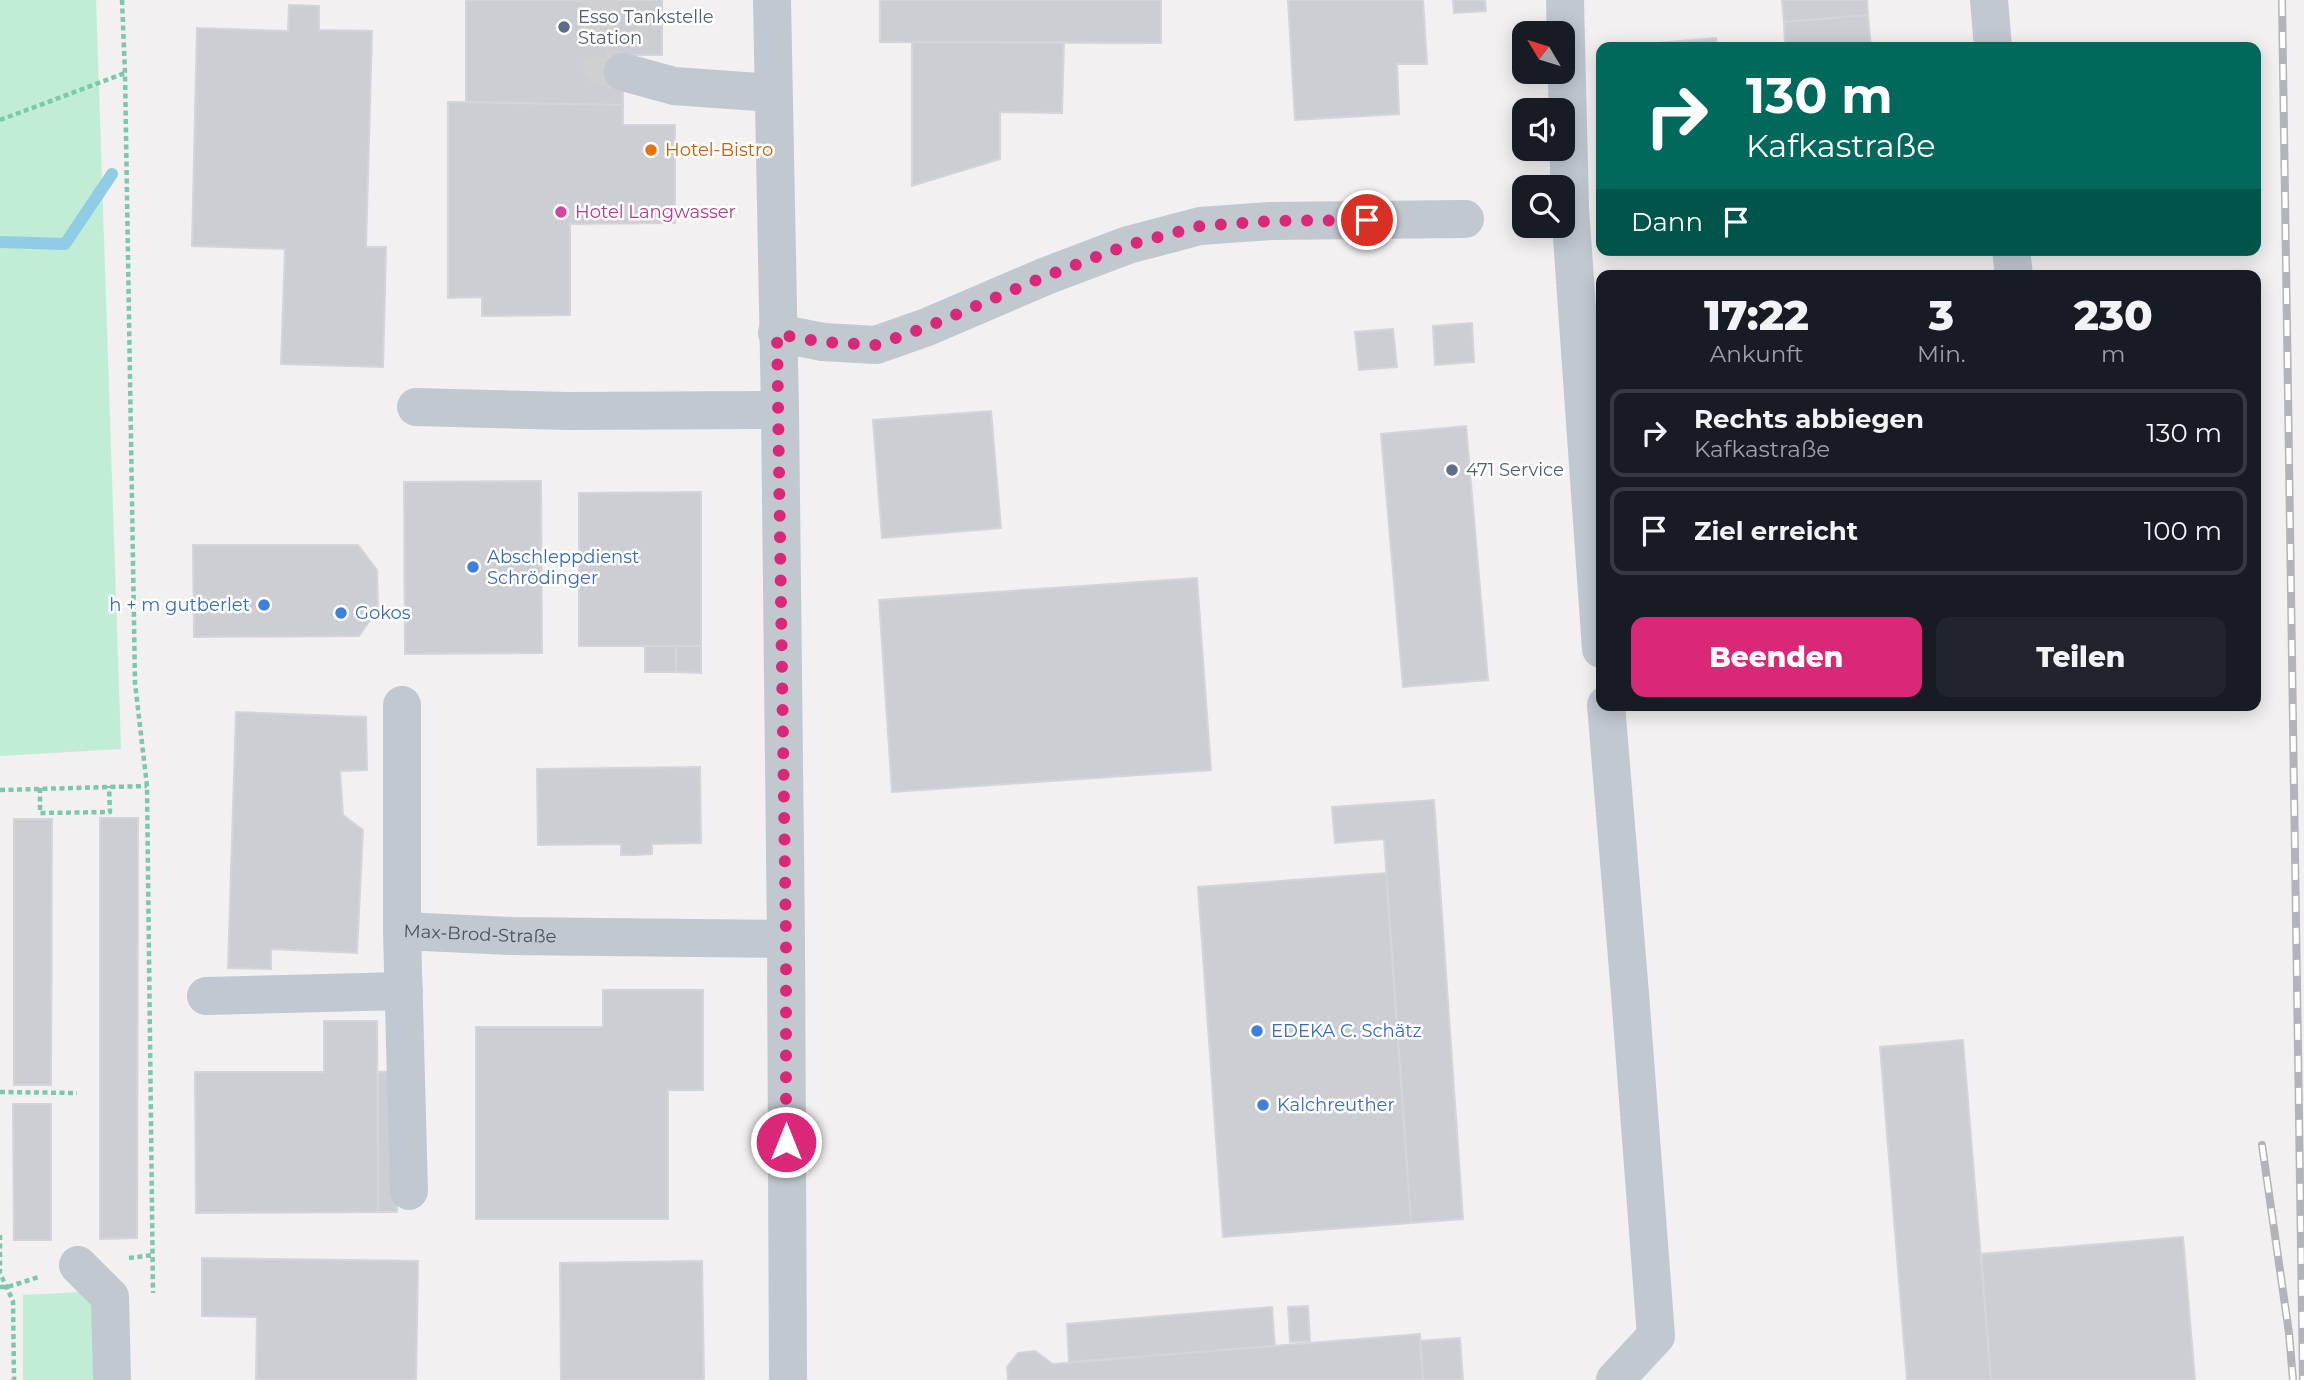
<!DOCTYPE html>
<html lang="de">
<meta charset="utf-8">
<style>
body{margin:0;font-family:Montserrat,sans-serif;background:#20242c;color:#f1f3f6;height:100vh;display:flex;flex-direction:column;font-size:26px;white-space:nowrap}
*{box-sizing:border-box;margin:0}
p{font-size:23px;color:#9ea1a6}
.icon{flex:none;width:38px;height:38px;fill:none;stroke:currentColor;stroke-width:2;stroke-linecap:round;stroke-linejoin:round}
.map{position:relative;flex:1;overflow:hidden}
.side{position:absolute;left:1596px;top:270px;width:665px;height:441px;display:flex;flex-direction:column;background:#171b24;border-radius:14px;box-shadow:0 4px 18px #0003}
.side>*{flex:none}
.banner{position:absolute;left:1596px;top:42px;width:665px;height:214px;border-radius:14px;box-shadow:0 4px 18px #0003;background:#00695c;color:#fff;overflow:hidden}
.needle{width:46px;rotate:308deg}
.fabs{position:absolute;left:1512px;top:21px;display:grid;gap:14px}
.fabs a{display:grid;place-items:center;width:63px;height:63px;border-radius:14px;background:#171b24;box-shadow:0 4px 18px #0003;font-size:35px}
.pin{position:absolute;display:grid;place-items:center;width:60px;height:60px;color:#fff;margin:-30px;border:4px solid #fff;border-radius:50%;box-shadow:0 2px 7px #0007}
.me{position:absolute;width:77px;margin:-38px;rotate:0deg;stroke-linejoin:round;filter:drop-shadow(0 0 5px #0008)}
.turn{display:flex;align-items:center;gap:24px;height:147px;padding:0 35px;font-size:32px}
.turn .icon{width:91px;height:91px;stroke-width:2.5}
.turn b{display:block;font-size:49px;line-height:60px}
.then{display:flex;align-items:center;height:66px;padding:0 35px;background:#0003;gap:14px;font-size:26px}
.eta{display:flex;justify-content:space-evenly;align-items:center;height:119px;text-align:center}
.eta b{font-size:42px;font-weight:800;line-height:49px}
.action{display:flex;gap:14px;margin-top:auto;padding:14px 35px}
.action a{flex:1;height:80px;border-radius:14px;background:#db2777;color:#fff;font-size:28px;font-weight:800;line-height:80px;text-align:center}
.action a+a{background:#20242c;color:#f1f3f6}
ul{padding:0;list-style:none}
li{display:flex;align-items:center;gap:21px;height:88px;margin:0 14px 10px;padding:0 21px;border:4px solid #363941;border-radius:14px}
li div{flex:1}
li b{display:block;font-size:26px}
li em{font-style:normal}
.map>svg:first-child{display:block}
</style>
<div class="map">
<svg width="2304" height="1380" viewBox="0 0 2304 1380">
<rect width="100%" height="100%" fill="#f2f0f0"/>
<path fill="#c1ecd6" d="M0,0H96L121,749L0,756Z
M103,1291V1380H23V1295Z"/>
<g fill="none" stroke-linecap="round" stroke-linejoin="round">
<path stroke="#91cce7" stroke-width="12" d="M0,242L65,244L112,174"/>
</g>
<path fill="#cdced4" stroke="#d4d5da" stroke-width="2" d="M466,0H662V55H623V105L466,102Z
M880,0H1161V43L880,42Z
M1288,0H1423L1427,64H1397L1399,114L1295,120Z
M1453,0H1485L1486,11L1454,13Z
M1782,0H1867L1868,15L1784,22Z
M289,5L319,6V30L372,31L366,247H386L383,367L281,364L285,249L192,246L197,28L288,31Z
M1868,15L1871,47H1785L1784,22Z
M1716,38L1717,47H1659L1658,43Z
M912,42H1064L1062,113L1000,112V159L912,186Z
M448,102L623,105V125H675V223L570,224V315L482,316V297L448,298Z
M1472,323L1474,362L1435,365L1433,326Z
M1393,329L1397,367L1359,370L1355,332Z
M991,411L1001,528L882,538L873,420Z
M1466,426L1488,680L1403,687L1381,434Z
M541,481L542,653L405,654L404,482Z
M701,492V646H579V493Z
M193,545H358L377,570L378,609L359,636L194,637Z
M1197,578L1211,770L892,792L879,600Z
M645,646H676V672H645Z
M676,646H701V673L676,672Z
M236,712L366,717L367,770L340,771L343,815L363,830L357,953L271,949V969L228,968Z
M700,767L701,843L652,844V854L634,855H621V844L538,845L537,769Z
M1434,800L1463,1219L1411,1223L1384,839L1335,843L1332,807Z
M100,818H138L137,1238L100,1239Z
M14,819H52L51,1085H14Z
M1386,873L1411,1223L1223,1237L1198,887Z
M603,990H703V1090H668V1219H476V1027H603Z
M324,1021H377L378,1212L196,1213L195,1072H324Z
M1963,1040L1991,1380H1907L1880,1047Z
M396,1071L397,1212H378V1072Z
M13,1104H51V1240H14Z
M2183,1237L2195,1380H1991L1981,1254Z
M202,1258L418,1261L416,1380H256L257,1317L202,1316Z
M702,1261L704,1380H561L560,1263Z
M1308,1306L1310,1341L1290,1342L1288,1307Z
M1272,1307L1275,1346L1069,1362L1067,1324Z
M1420,1334L1423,1380H1008L1007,1367L1018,1353L1035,1351L1053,1364Z
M1460,1338L1463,1380H1423L1420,1341Z"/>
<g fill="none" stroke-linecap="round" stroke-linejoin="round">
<path stroke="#d0d0d2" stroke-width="38" stroke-dasharray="38 19" stroke-linecap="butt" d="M599,0L602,66L623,72"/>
<path stroke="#7bc8ab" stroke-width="4.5" stroke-dasharray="5 3.5" stroke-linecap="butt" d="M122,0L125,73L135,683L147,786L153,1293
M0,120L125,73
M40,788V813L110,812L109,786
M0,790L147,786
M0,1092L77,1093
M0,1235V1273L13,1301L14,1380
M129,1258L153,1255
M0,1287H7L39,1277"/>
<g stroke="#c1c8d0" stroke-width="38">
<path d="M772,0L780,410L786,939L788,1380"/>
<path d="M1565,0L1570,209L1601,649"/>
<path d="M1989,0L1993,47"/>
<path d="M623,72L674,86L773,93"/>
<path d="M2011,250L2014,275"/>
<path d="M777,333L823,342L876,345L927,327L1046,276L1128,245L1200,226L1270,221L1465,219"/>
<path d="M416,407L568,411L780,410"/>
<path id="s1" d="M402,705V931L512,936L786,939"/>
<path d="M1606,705L1630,994L1656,1336L1615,1380"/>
<path d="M402,931L409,1191"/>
<path d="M206,996L404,991"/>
<path d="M78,1265L110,1297L112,1380"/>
</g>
<g stroke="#b2b4b9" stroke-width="8">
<path id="rail" d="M2282,0L2303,1380
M2262,1145L2289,1333L2293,1380"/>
</g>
<use href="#rail" stroke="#fff" stroke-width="5" stroke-dasharray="16" stroke-linecap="butt"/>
</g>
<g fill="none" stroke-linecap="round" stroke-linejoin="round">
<path stroke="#db2777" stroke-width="12" stroke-dasharray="0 21.6" d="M786,1142V939L777,334L823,342L876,345L927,327L1046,276L1128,245L1200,226L1270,221L1367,220"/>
</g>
<g fill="#5c6f8a" stroke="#fff" stroke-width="2.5">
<circle cx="564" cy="27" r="7"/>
<circle cx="1452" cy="470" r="7"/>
</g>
<circle fill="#e8710a" stroke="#fff" stroke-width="2.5" cx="651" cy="150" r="7"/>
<circle fill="#d1479c" stroke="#fff" stroke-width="2.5" cx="561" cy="212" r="7"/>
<g fill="#3f7fe0" stroke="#fff" stroke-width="2.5">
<circle cx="473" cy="567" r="7"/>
<circle cx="264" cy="605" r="7"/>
<circle cx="341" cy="613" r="7"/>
<circle cx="1257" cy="1031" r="7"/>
<circle cx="1263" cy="1105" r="7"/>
</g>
<g text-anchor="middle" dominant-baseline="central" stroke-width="5" stroke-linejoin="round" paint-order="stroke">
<g font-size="18" fill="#4e5e75" stroke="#fff" text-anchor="start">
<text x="578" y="17">Esso Tankstelle<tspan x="578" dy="21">Station</tspan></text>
<text x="1466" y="470">471 Service</text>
</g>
<g font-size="18" fill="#c56008" stroke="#fff" text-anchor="start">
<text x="665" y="150">Hotel-Bistro</text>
</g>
<g font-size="18" fill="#b23c85" stroke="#fff" text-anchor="start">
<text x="575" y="212">Hotel Langwasser</text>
</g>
<g font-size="18" fill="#366cbe" stroke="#fff" text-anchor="start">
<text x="487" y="557">Abschleppdienst<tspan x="487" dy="21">Schrödinger</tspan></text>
<text x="250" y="605" text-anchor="end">h + m gutberlet</text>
<text x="355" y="613">Gokos</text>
<text x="1271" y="1031">EDEKA C. Schätz</text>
<text x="1277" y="1105">Kalchreuther</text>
</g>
<g font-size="18" fill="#49515c" stroke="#fff">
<text stroke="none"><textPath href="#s1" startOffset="304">Max-Brod-Straße</textPath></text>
</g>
</g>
</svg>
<div class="fabs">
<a><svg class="needle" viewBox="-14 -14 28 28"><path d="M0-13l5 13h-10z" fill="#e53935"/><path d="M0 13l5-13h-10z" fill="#9ea1a6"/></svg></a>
<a><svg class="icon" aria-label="sound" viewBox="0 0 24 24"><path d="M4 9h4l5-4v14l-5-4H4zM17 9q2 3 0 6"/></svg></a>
<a><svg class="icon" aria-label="search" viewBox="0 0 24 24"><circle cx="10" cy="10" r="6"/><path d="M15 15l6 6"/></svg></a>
</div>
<div class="pin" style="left:1367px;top:220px;background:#d93025"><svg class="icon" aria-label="arrive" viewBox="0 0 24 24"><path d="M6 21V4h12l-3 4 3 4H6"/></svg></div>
<svg class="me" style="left:786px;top:1142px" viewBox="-20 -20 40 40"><circle r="17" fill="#db2777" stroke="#fff" stroke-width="3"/><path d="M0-11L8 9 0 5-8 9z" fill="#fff"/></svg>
<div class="banner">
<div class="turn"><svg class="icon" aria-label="right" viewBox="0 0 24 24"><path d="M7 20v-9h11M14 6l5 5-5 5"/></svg><div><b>130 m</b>Kafkastraße</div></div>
<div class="then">Dann<svg class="icon" aria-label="arrive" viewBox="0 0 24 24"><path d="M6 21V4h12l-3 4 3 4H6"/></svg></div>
</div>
<section class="side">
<div class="eta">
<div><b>17:22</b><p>Ankunft</p></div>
<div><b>3</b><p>Min.</p></div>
<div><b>230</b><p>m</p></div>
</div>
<ul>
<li><svg class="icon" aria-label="right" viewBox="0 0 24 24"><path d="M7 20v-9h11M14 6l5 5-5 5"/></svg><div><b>Rechts abbiegen</b><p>Kafkastraße</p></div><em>130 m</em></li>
<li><svg class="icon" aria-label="arrive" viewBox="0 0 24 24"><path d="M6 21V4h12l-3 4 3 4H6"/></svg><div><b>Ziel erreicht</b></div><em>100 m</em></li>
</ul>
<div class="action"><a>Beenden</a><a>Teilen</a></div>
</section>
</div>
